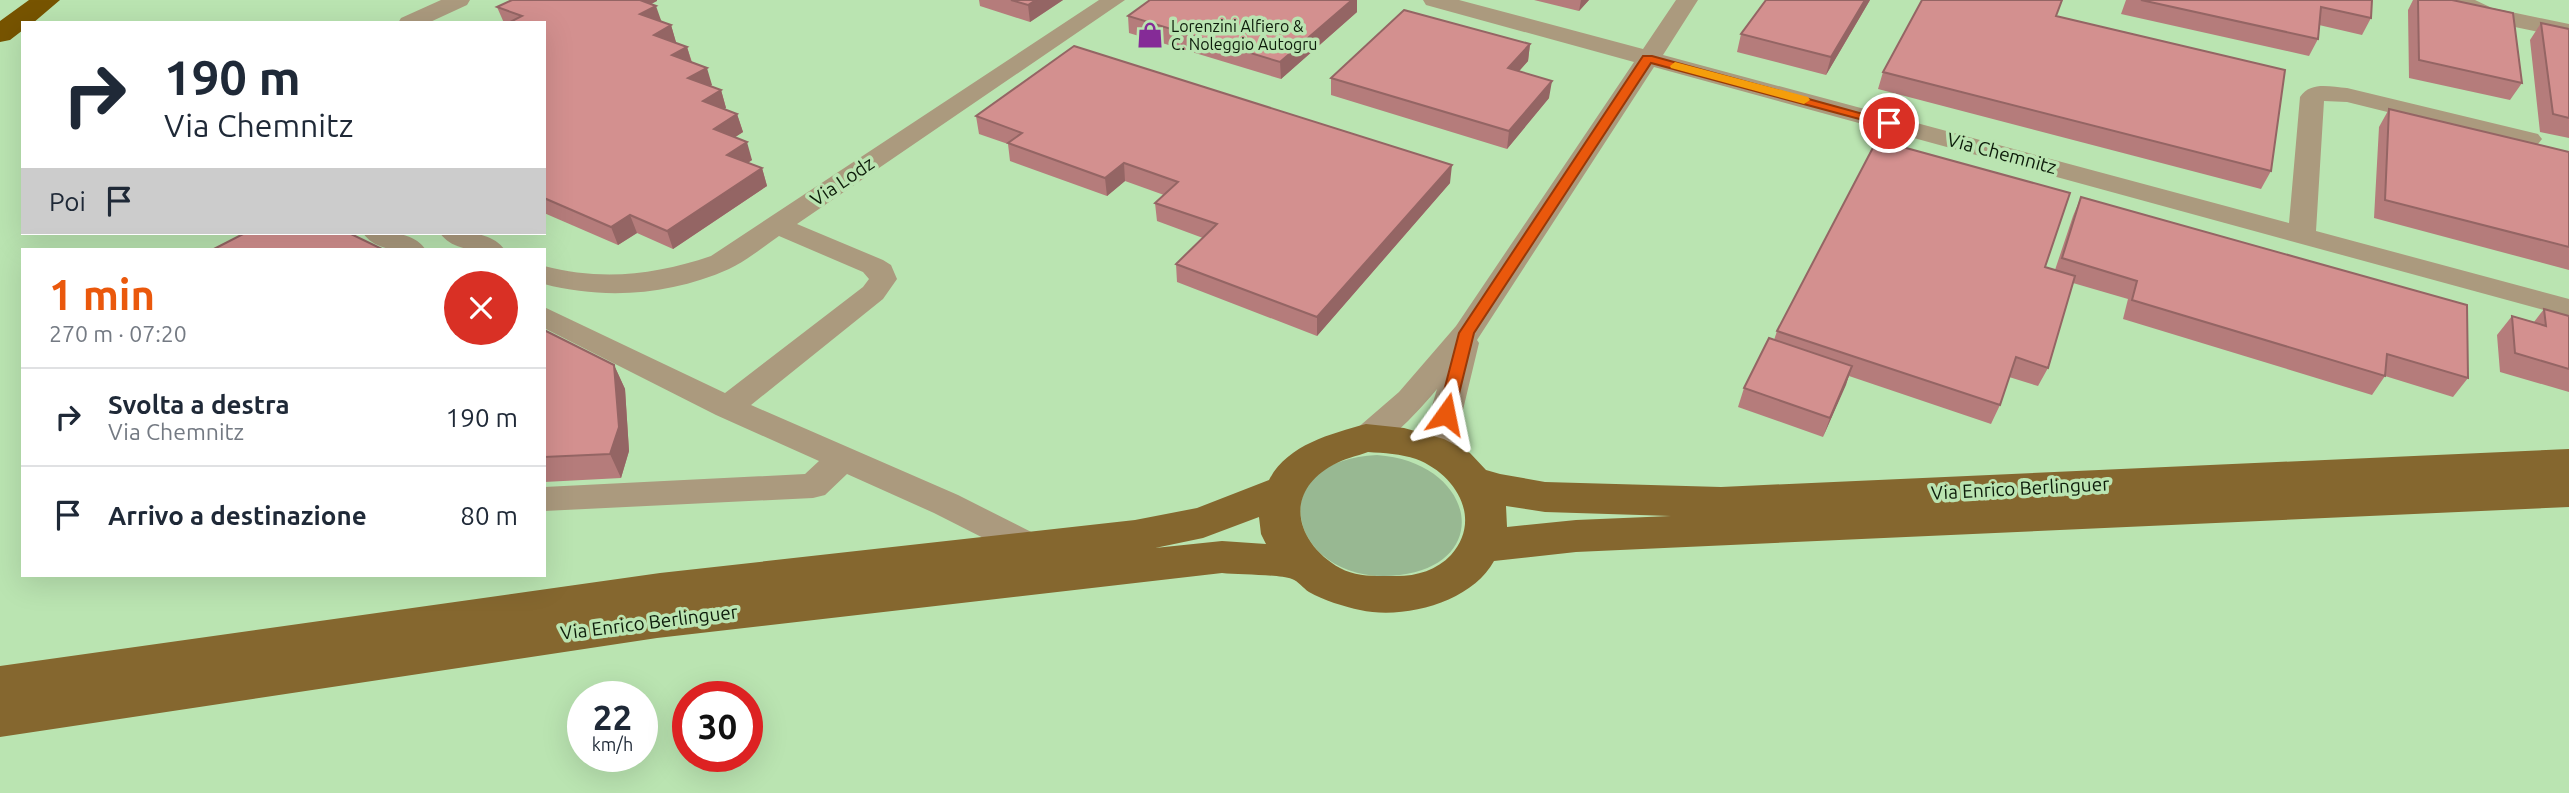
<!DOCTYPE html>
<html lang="it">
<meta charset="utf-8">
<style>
body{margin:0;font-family:Ubuntu,sans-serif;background:#f2f2f3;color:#1f2937;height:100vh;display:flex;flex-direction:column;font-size:26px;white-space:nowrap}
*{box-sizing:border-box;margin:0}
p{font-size:23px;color:#747a83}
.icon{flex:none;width:38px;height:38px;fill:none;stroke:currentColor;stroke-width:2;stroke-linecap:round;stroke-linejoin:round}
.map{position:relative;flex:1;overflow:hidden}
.panel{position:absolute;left:21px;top:248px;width:525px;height:329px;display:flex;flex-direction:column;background:#fff;border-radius:0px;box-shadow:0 7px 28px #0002}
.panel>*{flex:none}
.guide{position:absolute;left:21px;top:21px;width:525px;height:214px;border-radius:0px;box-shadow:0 7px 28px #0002;background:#fff;color:#1f2937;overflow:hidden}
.speed{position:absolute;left:567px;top:681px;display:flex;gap:14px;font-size:35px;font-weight:700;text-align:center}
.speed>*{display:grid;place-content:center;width:91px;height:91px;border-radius:50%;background:#fff;box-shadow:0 7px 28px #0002;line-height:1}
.speed small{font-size:18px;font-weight:400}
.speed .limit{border:10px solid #d22;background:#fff;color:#111}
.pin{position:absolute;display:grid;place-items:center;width:60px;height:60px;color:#fff;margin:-30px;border:4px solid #fff;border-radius:50%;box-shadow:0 2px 7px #0007}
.me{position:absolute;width:77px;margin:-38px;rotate:12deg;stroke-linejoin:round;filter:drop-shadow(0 0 5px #0008)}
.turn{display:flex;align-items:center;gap:24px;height:147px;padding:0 28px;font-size:32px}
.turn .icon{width:91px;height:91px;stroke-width:2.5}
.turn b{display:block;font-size:49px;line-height:60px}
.then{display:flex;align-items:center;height:66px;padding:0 28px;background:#0003;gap:14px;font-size:26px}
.round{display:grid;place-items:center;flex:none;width:74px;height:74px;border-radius:37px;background:#f2f2f3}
.summary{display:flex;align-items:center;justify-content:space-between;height:119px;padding:0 28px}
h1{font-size:42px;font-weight:600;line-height:52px;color:#ea580c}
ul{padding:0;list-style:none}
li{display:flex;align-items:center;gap:21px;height:98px;padding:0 28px;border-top:2px solid #e0e1e3}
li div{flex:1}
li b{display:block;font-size:26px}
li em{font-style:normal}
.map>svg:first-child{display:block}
</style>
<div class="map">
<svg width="2569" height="793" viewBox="0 0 2569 793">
<rect width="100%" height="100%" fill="#bae4b1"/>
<path fill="#98b892" d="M1377,455C1475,462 1495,563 1400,575C1292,589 1254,461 1377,455Z"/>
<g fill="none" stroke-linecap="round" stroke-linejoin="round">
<path fill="#ab9a7e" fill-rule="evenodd" d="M441,0H470L467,5L428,23H398L401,18Z
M1099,0H1125L797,224L883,260L891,265L897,279L883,299L751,405L958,495L1047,540L1053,549L1047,558L1035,562L1023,558L934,513L847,474L825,495L813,498L544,511V487L805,474L819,461L716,415L544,328V307L725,393L863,287L869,279L863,272L779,236C763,247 746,261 729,269C671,295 605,300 544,284V266C602,281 655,275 711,256Z
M1423,0H1459L1643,49L1676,0H1698L1663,55L2289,223L2300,97C2311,81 2330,87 2347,88L2538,134L2542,139L2538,144L2529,147L2347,102L2324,101L2316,231L2569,299V317L1654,67L1477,340L1479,343L1462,414L1458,455L1454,463L1442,467L1430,463C1419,444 1431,410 1437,389C1424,405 1394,438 1376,447C1368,450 1362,448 1355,446L1350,438L1355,430L1399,392L1456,326L1634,62L1426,5Z
M2446,0H2475L2492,8L2569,24V38C2543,32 2460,20 2446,0Z
M363,233C384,232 413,230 426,250C405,251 377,253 363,233Z
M440,233C461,232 491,230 505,250C484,251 454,253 440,233Z"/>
<path fill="#85672f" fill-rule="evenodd" d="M1366,424L1404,428L1444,439L1470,453L1486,470L1500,474L1545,482L1721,487L2569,449V507L1576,552L1494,561C1472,602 1404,620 1360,610C1345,607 1323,600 1309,592C1303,588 1298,581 1292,579C1278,574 1239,575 1222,573L657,638L0,737V666L660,573L1135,520L1197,508L1269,480C1287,445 1330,434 1366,424ZM1368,452C1384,453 1401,454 1416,459C1456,474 1483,519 1451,555C1436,571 1414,577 1392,576C1375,576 1356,577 1340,568C1296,543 1282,493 1333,465C1343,459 1357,456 1368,452ZM1506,506L1545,512L1671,516L1576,520L1507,527ZM1259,517L1261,534L1266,544L1222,541L1155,548L1203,538Z"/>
<path fill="#775400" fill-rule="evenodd" d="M29,0H60L33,23H23V30L10,40L0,42V21Z"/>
</g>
<path fill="#b57c7b" d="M512,0H657L651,4L662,22L671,25L676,43L687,47L692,62L712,85L710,86L721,90L726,108L724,109L737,114L743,132L735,137L752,160L748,163L762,168L767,186L673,249L637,233L618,245L544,213V23H504L497,7Z
M979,0H1063L1030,22L980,6Z
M1150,0H1357V12L1281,79L1129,33L1128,16Z
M1534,0H1589L1579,11Z
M1870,0L1826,75L1737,52L1741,34Z
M2126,0H2372L2371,18L2362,35L2319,25L2318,39L2309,56L2121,14Z
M2413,0H2452L2522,83L2510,100L2409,78L2408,10Z
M2056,16L2271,171L2261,189L1878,89L1883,72Z
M2541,23L2569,29V138L2540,132L2530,40Z
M1530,44L1528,61L1519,71L1549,98L1507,149L1331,95V78Z
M2389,109L2569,152V270L2374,218L2379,127Z
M976,116L1450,183L1317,336L1177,282L1176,264L1203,238L1157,221L1155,203L1164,195L1125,181L1107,196L1010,161L1008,144L979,134Z
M2081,197L2468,378L2453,397L2385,376L2372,395L2123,319L2128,299L2073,283L2048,368L2038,386L2009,377L2000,405L1991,424L1849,376L1823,437L1738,407L1744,388L1774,340L1777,331L2045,267L2055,270L2073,216Z
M2544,309L2569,316V392L2500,372L2497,335L2512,316L2534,322Z
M544,330L614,365L625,389L629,451L621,478L544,482Z"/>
<path fill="#946564" d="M630,0H657V1L634,13Z
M1036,0H1063L1030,22L1028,5Z
M1352,0H1357V12L1281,79L1280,62Z
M1581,0H1589L1579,11Z
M1865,0H1870L1826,75L1831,57Z
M656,6L662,23L640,14Z
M671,25L676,42L660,52L654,35Z
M1530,44L1528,61L1506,86L1508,68Z
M687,47L692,64L672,55Z
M707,68L712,85L694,96L688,78Z
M1552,81L1549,98L1507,149L1509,131Z
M721,90L726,108L709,119L703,101Z
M737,114L743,132L720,147L714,129Z
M747,142L752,160L733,172L727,155Z
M1124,163L1125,181L1107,196L1105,178Z
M1452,165L1450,183L1317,336V317Z
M762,168L767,186L673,249L667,231Z
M630,215L637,233L618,245L611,227Z
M614,365L625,389L629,451L621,478L610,454Z
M1852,366L1846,385L1823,437L1830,418Z"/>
<path fill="#d3908f" stroke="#946564" stroke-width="2" d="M512,0H640L656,6L640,14L671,25L654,35L687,47L672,55L707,68L688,78L721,90L703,101L737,114L714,129L747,142L727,155L762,168L667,231L630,215L611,227L544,198V23H508L522,16L497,7Z
M1011,0H1036L1028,5Z
M1150,0H1352L1280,62L1128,16Z
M1766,0H1865L1831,57L1741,34Z
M1922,0H2062L2056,16L2285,70L2271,171L1883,72Z
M2141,0H2372L2371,18L2321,7L2318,39Z
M2418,0H2452L2513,13L2522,83L2419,60Z
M1404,10L1530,44L1508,68L1552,81L1509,131L1331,78Z
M2541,23L2569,29V118L2553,114Z
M1074,46L1452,165L1317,317L1176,264L1217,224L1155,203L1178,182L1124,163L1105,178L1008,143L1022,133L976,116Z
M2389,109L2569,152V247L2385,200Z
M1877,140L2070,193L2045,267L2075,276L2048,368L2016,357L2000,405L1777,331Z
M2081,197L2467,305L2468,378L2387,354L2385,376L2132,300L2137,281L2062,258Z
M245,233H349L384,250H212Z
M2544,309L2569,316V369L2515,353L2512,316L2546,326Z
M544,330L614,365L619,427L610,454L544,457Z
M1769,338L1852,366L1830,418L1744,388Z"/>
<path fill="#ea580c" stroke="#983908" stroke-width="2" d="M1643,56H1652L1896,123L1889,127L1651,63L1474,333L1454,414L1446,419L1441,418L1438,414L1459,333Z"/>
<path fill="#f59e0b" d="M1675,62L1808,97L1810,100L1804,104L1671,68L1670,66Z"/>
<defs>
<g id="shop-bare" transform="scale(2.1)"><path d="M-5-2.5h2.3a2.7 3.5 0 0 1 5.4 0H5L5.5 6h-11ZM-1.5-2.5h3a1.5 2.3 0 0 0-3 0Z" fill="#852b97" stroke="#bae4b1" stroke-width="2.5" paint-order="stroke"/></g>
</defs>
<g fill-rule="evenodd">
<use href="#shop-bare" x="1150" y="35"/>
</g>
<g text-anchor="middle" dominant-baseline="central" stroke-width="7" stroke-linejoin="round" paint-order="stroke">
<g font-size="16" fill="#0d1c0a" stroke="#bae4b1" text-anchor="start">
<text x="1171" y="26">Lorenzini Alfiero &amp;<tspan x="1171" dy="18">C. Noleggio Autogru</tspan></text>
</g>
<g font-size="19" fill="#0d1c0a" stroke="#bae4b1">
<text transform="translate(2002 153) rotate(15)">Via Chemnitz</text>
<text transform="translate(842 181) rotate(-34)">Via Lodz</text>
<text transform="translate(2020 488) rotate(-3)">Via Enrico Berlinguer</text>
<text transform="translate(649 622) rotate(-7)">Via Enrico Berlinguer</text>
</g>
</g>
</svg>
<div class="speed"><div>22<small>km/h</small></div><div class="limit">30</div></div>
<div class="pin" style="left:1889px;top:123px;background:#d93025"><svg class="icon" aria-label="arrive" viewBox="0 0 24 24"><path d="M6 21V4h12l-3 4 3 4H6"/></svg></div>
<svg class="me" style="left:1446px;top:414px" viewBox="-20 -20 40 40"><path d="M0-17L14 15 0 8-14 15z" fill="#ea580c" stroke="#fff" stroke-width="4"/></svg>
<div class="guide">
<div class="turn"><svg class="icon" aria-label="right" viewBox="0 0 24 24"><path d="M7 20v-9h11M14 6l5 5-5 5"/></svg><div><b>190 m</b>Via Chemnitz</div></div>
<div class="then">Poi<svg class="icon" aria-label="arrive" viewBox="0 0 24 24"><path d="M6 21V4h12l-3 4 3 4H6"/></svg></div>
</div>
<section class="panel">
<div class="summary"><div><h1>1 min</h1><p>270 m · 07:20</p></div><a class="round" style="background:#d93025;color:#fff"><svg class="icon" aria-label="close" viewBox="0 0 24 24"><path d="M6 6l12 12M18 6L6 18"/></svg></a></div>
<ul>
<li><svg class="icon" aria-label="right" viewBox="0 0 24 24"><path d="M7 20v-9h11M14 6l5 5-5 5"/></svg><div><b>Svolta a destra</b><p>Via Chemnitz</p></div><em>190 m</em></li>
<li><svg class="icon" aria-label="arrive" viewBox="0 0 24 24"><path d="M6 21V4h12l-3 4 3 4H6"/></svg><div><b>Arrivo a destinazione</b></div><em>80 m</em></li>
</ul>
</section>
</div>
